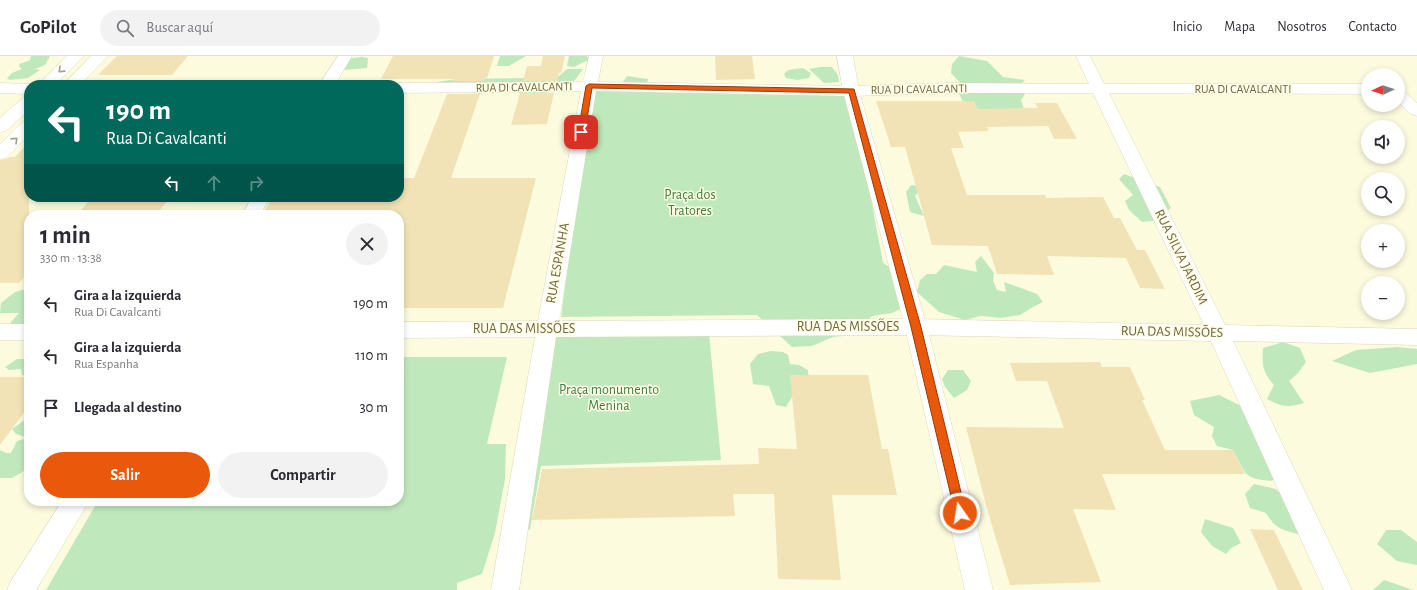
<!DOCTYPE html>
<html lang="es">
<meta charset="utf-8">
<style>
body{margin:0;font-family:"Alegreya Sans",sans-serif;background:#f2f2f3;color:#2b2b33;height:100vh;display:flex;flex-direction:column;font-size:15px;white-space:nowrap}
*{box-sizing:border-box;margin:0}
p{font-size:13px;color:#7c7c81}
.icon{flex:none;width:22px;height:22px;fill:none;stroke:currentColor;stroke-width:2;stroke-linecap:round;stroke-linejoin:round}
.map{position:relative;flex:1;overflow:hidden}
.drawer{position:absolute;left:24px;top:154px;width:380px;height:296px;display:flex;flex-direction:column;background:#fff;border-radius:16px;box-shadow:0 2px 6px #0003}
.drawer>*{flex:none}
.hud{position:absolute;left:24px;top:24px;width:380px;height:122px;border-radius:16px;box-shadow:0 2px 6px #0003;background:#00695c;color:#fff;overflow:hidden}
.needle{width:26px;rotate:266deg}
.tools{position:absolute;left:1361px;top:12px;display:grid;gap:8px}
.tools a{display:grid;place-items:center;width:44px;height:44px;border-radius:50%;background:#fff;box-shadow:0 2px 6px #0003;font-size:20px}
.pin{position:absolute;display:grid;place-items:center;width:34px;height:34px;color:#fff;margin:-17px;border-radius:8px;box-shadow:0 2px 6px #0006}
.me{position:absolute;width:44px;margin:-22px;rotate:347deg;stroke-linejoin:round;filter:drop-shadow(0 0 3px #0008)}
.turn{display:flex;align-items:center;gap:14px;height:84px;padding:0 16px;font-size:18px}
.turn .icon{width:52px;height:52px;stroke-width:2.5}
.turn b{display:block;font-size:28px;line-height:34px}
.lanes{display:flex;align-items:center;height:38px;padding:0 16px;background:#0003;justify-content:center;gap:20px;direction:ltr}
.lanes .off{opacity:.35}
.round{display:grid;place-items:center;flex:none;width:42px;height:42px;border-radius:21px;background:#f2f2f3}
.overview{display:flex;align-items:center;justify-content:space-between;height:68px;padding:0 16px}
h1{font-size:24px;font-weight:700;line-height:30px}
.cta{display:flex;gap:8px;margin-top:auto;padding:8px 16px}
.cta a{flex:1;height:46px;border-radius:24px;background:#ea580c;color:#fff;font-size:16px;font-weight:700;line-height:46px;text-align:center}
.cta a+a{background:#f2f2f3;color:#2b2b33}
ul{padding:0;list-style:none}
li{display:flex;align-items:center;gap:12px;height:52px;padding:0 16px}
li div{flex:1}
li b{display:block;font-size:15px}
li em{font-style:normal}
header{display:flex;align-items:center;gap:24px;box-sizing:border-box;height:56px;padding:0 20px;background:#fff;border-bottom:1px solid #e1e1e2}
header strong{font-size:19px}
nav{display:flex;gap:22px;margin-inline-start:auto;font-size:14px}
.search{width:280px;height:36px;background:#f2f2f3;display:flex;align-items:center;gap:10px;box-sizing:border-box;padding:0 14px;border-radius:22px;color:#7c7c81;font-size:15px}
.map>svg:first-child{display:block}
</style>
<header>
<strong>GoPilot</strong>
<div class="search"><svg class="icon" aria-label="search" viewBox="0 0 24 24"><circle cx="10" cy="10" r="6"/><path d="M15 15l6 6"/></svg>Buscar aquí</div>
<nav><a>Inicio</a><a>Mapa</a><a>Nosotros</a><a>Contacto</a></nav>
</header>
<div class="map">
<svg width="1417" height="534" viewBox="0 0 1417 534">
<rect width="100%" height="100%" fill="#fcfbde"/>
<path fill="#bfe9bd" d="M31,0H50L45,9L35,13L40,14L28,22L10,24L7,22L12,17L22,13L19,11L20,8L30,4Z
M500,0H526L509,10H497Z
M569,0H586L590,3L574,11L567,10Z
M959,0L987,5L1003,21L1025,24L1016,34L1025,38L1021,44L1026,60L982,56L979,53L962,44L958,35L963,30L951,17L952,8Z
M361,1L368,2L367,12L344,14L346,3Z
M821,11H832L838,19L839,26L824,27L809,13Z
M803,12L811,17L809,22L797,24L786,22L784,18L788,14Z
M567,13H583L575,24L546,37L536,39L525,38L513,35L492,37L491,34C480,40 477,37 466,36C452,36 448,36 437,26L457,23L527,22L552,26Z
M627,20L648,23L646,33L851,36L883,207L911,224L914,246L892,257L872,260L853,279L833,281L812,290L792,291L757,259L561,261L590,34L622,27Z
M1124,118L1160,131L1171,152L1153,165L1142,166L1129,154L1125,145L1133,139L1119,123Z
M911,129L922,130L927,137H918L915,140L924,160L910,156L906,136Z
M981,200L994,217L993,225L997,234L1006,236L1004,226L1037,238L1043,246L1033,251L1020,259L1001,262L981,260L965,264L939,256L917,236L920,224L927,218H936L944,209L977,216L975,206Z
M29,232V274H12L11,266L19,257H0L1,247L15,236Z
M709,277L721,404L541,410L530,473L518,477L549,278Z
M1283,286L1300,292L1306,306L1298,317L1289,325L1304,347C1287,352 1282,351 1267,343L1274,329C1262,316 1262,309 1263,292Z
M1397,291L1417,293V308L1370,317L1332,305L1356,294Z
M771,295L783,296L788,299L790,308L799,309L808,314L809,325L792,341L786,351L776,349L769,330L753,328L750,308L758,298Z
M399,300L403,301H507L487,388H506L505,423L495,477L482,518L457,527V534H46L98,445H399Z
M17,303H26L27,306L29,305V320L22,319L21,313L9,314L5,311Z
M948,314H963L971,325L967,334L954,342L945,331L942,323Z
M1219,339L1245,352L1279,418L1272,425C1243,423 1246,418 1233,394L1217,390L1212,380L1214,371L1194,359L1190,345Z
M26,363H29V412L12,422H0V394L6,397H11L17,385L28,382L16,378L12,373Z
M1254,428L1276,433L1291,449L1299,467L1298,478C1281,474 1275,472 1266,457L1250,452L1245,438Z
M1205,463L1233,472L1241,487L1231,492L1226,498L1212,490L1201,476Z
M1386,474H1401L1417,486V509L1397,505L1377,488Z
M1384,524L1413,534H1373Z"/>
<path fill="#f2e3b6" d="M117,0H188L172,19H98Z
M393,0H494L487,22H485L484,25H452L453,23H381Z
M543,0H565L561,17H559L557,25H523L527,10H541Z
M715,0H752L755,23L716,24Z
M520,37H554L547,68L511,69Z
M447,38H480L451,122H536L503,252H399V159H262L273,141H399V122H414Z
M876,45H974L978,53L1038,52L1035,47H1057L1077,83H1054L1048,70L987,71L989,75L958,76L964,92H951L967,139H1045L1046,142L1103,141L1114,162H1120L1137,194H1145L1165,233L1140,232L1126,202L1047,200L1054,219L997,218L988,190L932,189L905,91H891Z
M29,86V216L19,227H0V104L6,103L10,101H15Z
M92,141H170L156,159H77Z
M1100,306L1102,311H1130L1145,344H1142L1165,394H1233L1245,418H1102L1116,454L1073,453L1101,526L1010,529L987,453L966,371L1064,372L1047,325H1016L1010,307Z
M790,319H868L882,393H888L897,439H832L841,524L778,523L774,438H733L735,460L532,464L542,413L759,408L758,392L797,393Z
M0,321H29V350L0,389Z
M1250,473L1274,474L1303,534H1278Z"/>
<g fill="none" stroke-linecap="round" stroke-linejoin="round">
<g stroke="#ddd7b8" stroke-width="1">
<path id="street" d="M338,0H352L335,29H319Z
M589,0H603L598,26L851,30L951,27L1089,28L1076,0H1090L1104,28H1368V38L1109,37L1225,269L1417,273V289L1233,285L1352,534H1324L1211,285L916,279L556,281L519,534H491L535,281L399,282V266L538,265L581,35L399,37V29H393L399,27L583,26ZM596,35L851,40L951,37H1093L1204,269L916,263L559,265Z
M0,27L29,28L31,29H29V38L0,37Z
M1398,33L1403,35L1417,47V60L1411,58L1398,46Z
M252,141H270L260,159H242Z
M0,268H29V284H0Z
M62,445H89L36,534H7L11,525Z"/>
</g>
<g stroke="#e2dab5" stroke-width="1">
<path id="secondary" d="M67,0H84L55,29H38Z
M91,0H108L80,29H63Z
M837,0H853L859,35L927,271L993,534H965L905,271L843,35Z
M29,40V54L6,75L0,76V62L23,42Z
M29,65V79L6,102L0,103V88L23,66Z"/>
</g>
<use href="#street" fill="#fff" fill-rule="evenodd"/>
<use href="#secondary" fill="#fff" fill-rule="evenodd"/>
</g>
<defs><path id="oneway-chevron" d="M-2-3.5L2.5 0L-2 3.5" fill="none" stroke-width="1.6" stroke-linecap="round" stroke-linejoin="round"/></defs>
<g stroke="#a39c87">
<use href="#oneway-chevron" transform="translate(61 14) rotate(136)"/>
<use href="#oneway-chevron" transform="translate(15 84) rotate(-44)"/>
</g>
<path fill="#ea580c" stroke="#983908" d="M589,28L854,33L921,271L966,457L964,460L960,462L956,460L955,457L911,271L849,37L592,32L585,76L581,78L578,76L586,30Z"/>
<g text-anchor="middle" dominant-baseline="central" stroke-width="3" stroke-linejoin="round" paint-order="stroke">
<g font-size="12" fill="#726646" stroke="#fffee4">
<text transform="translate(524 31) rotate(-1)">RUA DI CAVALCANTI</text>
<text transform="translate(919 33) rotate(-1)">RUA DI CAVALCANTI</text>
<text x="1243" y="33">RUA DI CAVALCANTI</text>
</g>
<g font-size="14" fill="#417e45" stroke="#fffee4">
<text x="690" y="139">Praça dos<tspan x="690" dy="16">Tratores</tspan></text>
<text x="609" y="334">Praça monumento<tspan x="609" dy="16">Menina</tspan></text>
</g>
<g font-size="14" fill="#726646" stroke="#fffee4">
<text transform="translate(1181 201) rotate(64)">RUA SILVA JARDIM</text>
<text transform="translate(558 207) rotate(-80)">RUA ESPANHA</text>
<text x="848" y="271">RUA DAS MISSÕES</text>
<text x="524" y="273">RUA DAS MISSÕES</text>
<text transform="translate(1172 276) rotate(1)">RUA DAS MISSÕES</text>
</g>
</g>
</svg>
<div class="tools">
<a><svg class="needle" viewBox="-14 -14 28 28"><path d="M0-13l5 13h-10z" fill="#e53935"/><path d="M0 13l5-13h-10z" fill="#7c7c81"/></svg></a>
<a><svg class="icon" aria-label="sound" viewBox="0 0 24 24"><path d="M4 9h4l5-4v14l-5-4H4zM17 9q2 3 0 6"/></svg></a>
<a><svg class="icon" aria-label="search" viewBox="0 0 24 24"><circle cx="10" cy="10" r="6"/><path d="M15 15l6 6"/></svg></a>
<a>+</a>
<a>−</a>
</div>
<div class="pin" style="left:581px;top:76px;background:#d93025"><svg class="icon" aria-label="arrive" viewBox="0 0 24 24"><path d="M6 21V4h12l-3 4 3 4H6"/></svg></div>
<svg class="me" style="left:960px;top:457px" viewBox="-20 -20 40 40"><circle r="17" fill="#ea580c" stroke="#fff" stroke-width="3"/><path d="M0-11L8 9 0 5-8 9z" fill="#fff"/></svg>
<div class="hud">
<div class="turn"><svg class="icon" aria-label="left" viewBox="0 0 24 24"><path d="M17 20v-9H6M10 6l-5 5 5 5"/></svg><div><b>190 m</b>Rua Di Cavalcanti</div></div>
<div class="lanes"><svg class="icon" aria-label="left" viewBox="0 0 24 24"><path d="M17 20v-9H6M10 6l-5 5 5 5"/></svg><svg class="icon off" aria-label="ahead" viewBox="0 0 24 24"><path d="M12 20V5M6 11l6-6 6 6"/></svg><svg class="icon off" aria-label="right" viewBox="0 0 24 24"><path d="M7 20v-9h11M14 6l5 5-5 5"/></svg></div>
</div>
<section class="drawer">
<div class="overview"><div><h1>1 min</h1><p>330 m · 13:38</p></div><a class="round"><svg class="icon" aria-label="close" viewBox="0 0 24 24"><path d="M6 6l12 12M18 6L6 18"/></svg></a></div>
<ul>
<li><svg class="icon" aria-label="left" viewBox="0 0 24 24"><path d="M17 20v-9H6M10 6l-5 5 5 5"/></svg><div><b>Gira a la izquierda</b><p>Rua Di Cavalcanti</p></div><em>190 m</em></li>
<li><svg class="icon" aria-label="left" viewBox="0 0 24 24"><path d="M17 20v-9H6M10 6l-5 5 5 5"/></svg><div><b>Gira a la izquierda</b><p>Rua Espanha</p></div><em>110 m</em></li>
<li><svg class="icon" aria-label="arrive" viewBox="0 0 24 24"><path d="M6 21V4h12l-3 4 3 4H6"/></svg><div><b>Llegada al destino</b></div><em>30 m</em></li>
</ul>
<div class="cta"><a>Salir</a><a>Compartir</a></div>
</section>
</div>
